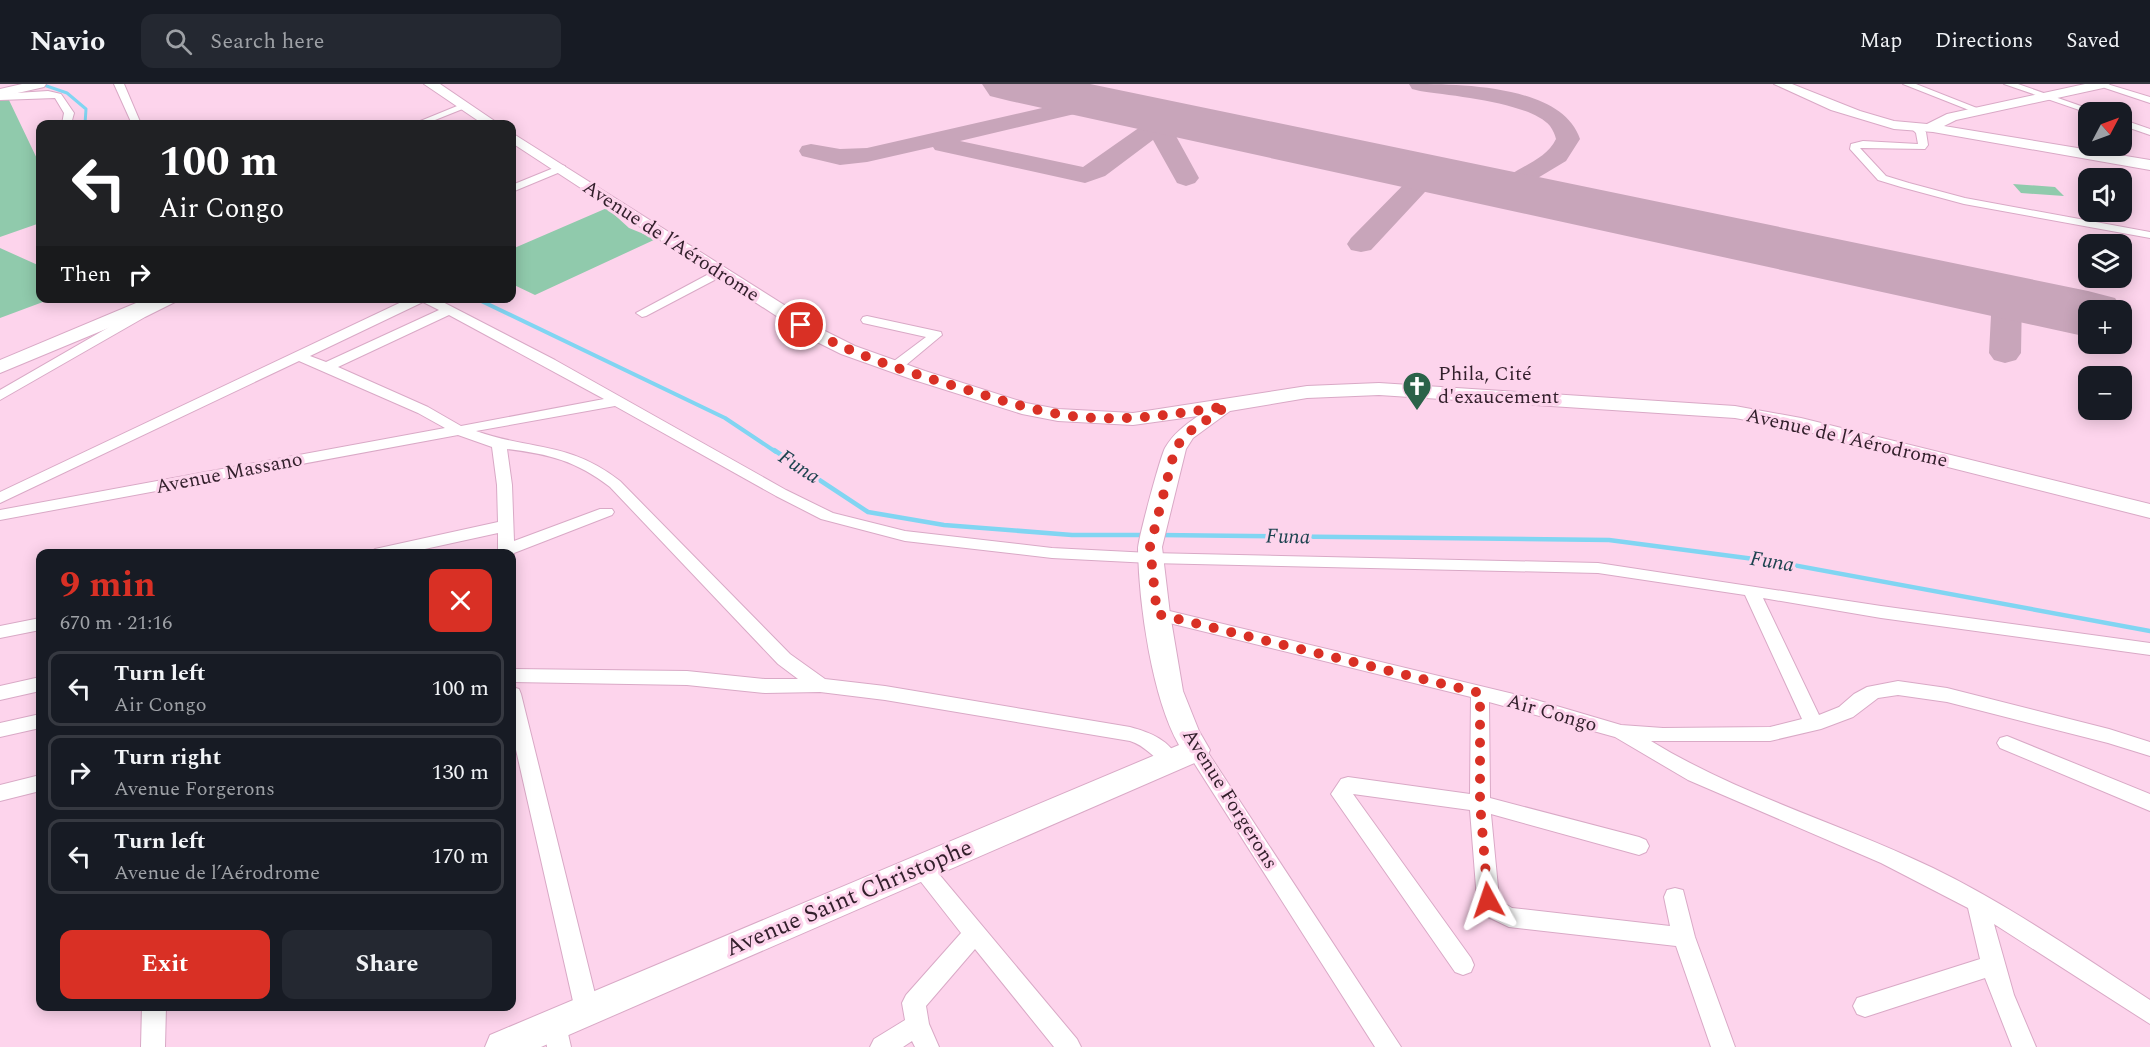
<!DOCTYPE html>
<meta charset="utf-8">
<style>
body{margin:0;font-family:Spectral,serif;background:#242831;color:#f1f3f6;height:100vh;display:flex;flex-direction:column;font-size:22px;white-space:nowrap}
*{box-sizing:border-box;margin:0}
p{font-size:20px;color:#9ea1a6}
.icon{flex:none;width:33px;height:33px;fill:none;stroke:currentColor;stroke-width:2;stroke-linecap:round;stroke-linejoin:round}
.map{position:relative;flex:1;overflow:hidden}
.sheet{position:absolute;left:36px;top:465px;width:480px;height:462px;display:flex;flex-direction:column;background:#171b24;border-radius:12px;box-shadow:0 3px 15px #0003}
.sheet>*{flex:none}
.top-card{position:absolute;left:36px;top:36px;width:480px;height:183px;border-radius:12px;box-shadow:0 3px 15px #0003;background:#202124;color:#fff;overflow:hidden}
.needle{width:39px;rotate:49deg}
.tools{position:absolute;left:2078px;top:18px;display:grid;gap:12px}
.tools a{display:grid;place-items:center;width:54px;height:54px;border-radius:12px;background:#171b24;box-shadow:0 3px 15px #0003;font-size:30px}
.pin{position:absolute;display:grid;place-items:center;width:51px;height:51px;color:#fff;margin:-26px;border:3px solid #fff;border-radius:50%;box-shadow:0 2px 6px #0007}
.me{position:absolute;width:66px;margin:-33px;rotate:355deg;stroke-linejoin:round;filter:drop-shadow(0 0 4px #0008)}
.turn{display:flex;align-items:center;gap:21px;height:126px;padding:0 24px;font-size:27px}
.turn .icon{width:78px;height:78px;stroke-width:2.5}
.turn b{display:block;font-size:42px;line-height:51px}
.then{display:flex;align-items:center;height:57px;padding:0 24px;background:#0003;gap:12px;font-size:22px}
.round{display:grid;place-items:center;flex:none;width:63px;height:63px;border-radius:12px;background:#242831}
.headline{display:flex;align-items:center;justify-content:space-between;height:102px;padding:0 24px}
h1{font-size:36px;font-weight:700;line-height:45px;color:#d93025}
.primary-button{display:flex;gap:12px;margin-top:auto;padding:12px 24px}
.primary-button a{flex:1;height:69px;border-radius:12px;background:#d93025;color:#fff;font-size:24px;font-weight:700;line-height:69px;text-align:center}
.primary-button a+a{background:#242831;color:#f1f3f6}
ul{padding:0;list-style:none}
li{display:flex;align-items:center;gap:18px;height:75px;margin:0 12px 9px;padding:0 12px;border:3px solid #363941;border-radius:12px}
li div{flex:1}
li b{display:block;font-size:22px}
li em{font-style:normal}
header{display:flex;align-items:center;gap:36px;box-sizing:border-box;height:84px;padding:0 30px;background:#171b24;border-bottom:2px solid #363941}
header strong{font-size:28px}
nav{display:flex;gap:33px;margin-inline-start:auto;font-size:21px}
.search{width:420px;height:54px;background:#242831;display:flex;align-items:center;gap:15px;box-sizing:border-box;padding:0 21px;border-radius:12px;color:#9ea1a6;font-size:22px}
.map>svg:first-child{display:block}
</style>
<header>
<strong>Navio</strong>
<div class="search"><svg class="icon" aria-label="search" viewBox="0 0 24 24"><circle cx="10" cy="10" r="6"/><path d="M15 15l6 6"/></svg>Search here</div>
<nav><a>Map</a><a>Directions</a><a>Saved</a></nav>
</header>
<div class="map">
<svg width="2150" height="963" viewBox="0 0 2150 963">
<rect width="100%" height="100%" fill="#fdd4ec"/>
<path fill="#90caac" d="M8,14L40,81V139L0,153V15Z
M2013,100L2055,103L2064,112L2021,109Z
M607,124L629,144L656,155L535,211L512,200V165Z
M0,164L40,182V214L51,215L0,234Z"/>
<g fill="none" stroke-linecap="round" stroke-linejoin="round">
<path stroke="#81d5f2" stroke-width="3" d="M41,0L67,9L86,25L85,40"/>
<path stroke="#81d5f2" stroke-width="4" d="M475,214L725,334L776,368"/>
<path stroke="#81d5f2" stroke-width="4.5" d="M774,366L868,428L944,441L1072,451H1144
M1159,451L1609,456L1777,478L2150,547"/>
<path fill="#c8a5ba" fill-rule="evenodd" d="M1409,0C1457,0 1562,0 1580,55L1566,77L1531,98L1516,112L1507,114L1498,112L1494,106C1510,83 1544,80 1556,55C1555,51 1553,46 1550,42C1529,18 1452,12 1420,7L1412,5Z
M1087,10L1095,12L1098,17L1095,22L1079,29L960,57L1083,83L1160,29L1168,27L1176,29L1180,34L1171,43L1199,94L1195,99L1186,102L1177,99L1153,56L1105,92L1085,99L944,68L935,66L933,63L867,78L840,81L802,72L799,67L802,62L811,60L840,65L867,64L1064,19Z
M1429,81L1438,84L1442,89L1438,94L1371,166L1361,168L1351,166L1347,160L1351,154L1420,84Z
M2007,204L2018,207L2022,213L2021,269L2016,276L2005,279L1994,276L1989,269L1992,213L1996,207Z"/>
<path fill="#c8a5ba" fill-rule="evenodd" d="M982,0H1090L2088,207L2115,214L2126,230L2121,238V226H2088V253L1010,17L990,12Z"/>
<g stroke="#d9a9c6" stroke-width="2">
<path id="street" d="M114,0H124L141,40H132Z
M1903,0H1916L1987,28L1979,30Z
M2004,0H2018L2098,28L2088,29Z
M2093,0H2107L2150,13V19Z
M48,7L61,10L74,29L71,40H62L64,29L55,14L0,16V10Z
M462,20L470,22L425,40H413Z
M2121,35L2150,45V51L2121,41Z
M1913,42H1919L1926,48L1928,61L1925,65L1860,64L1886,92L1909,99L1965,114L2150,148V154L1964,120L1901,103L1878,96L1850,65L1851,60L1863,57L1918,60L1916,49L1911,44Z
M561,81L565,82V86L512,108V101Z
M720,184L724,185V191L646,232L642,233L636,229Z
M166,214H183L145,233L0,316V306L137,227Z
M410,214H435L555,276L786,406L833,429L905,447L1052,464L1150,469L1598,479L1881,522L2150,559V571L1881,534L1763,514L1819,631L1839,623L1854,610L1867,603L1898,597L1947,604L2109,645L2150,658V672L2108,659L1947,618L1898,611L1878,614L1853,633L1821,645L1770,657H1651C1739,711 1840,739 1933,784C2009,821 2079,870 2150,916V940L1994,840L2014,911L2036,963H2012L1985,894L1865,933L1857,930L1853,922L1857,914L1980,875L1968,824L1881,779L1688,696L1615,653L1489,618L1490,714L1639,753L1646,756L1649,762L1646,768L1639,771L1491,730L1499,814L1502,818L1512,824L1670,842L1664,813L1667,806L1675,804L1683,806L1695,853L1735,963H1711L1676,862L1509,843L1486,832L1477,816L1470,726L1353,710L1471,874L1474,881L1471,888L1463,891L1455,888L1331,710L1341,695L1348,693L1470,710L1471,613L1157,536L1151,534L1148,530L1151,526L1157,524L1526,613L1621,641L1663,644L1770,643L1802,635L1745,511L1598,489L1150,479L1052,474L905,457L821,435L776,412L615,322L476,347C533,367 568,357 620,397L790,570L825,595L885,602L1130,643C1152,649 1169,656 1180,677L1177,682C1161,687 1151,663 1130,657L885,616L820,608L765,609L687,601L512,598V585L687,587L765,595H798L778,580L610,403C576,377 549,370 507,365L512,401L514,457L600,425H612L614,428L612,431L514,469L512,474V470H498V449L402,470H367L375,465L498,438L497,401L492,363L458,351L0,436V426L445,344L418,329L299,277L0,419V408ZM423,218L439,226L326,278L310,272ZM449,231L604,315L461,342L428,323L338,283Z
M867,232L941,248L942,251L900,286H890L888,283L890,280L926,253L863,239L861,236L863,233Z
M40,534V546L0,554V542Z
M40,593V607L0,616V602Z
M512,603L519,605L521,610L599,926L595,934L587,937L579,934L575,926L512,648Z
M40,630V644L0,653V639Z
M2007,652L2150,710V727L2000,664L1997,659L2000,654Z
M1196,659L1203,661L1401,963H1375L1189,671L1186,666L1189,661Z
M40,691V707L0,717V701Z
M921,774L928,777L1077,955L1081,963H1054L975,865L926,922L929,940L939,963H915L912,957L903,963H870L874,955L905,936L902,919L906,911L961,849L914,789L910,783L914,777Z
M142,922H166L165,963H141Z
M556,929L564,932L571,963H547L544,940L548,932Z"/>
</g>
<g stroke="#d9a9c6" stroke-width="2">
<path id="secondary" d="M22,0H46L44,3L0,13V5Z
M424,0H440L499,40H483Z
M1774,0H1792L1860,27L1894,37L1927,40L1947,30L2085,0H2110L2103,4L1956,36L1944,42L2150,76V86L1933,48L1894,45L1831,26Z
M512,49L827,248L855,262L925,287L1026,319L1058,325L1133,329L1307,302L1379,299L1735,322L1801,334L2150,420V434L1801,346L1735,334L1379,311L1307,314L1230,327L1193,354L1186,365L1162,463L1170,530L1183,607L1199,647L1210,666L1206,674L541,963H485L490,951L1179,661C1152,614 1139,521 1138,465C1138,455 1160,374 1165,364C1173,350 1185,341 1198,332L1133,341L1058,337L1022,330L911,295L841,270L813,256L512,59Z
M148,214H174L171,218L0,289V276Z"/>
</g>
<use href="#street" fill="#fff" fill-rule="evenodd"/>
<use href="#secondary" fill="#fff" fill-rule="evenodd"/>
</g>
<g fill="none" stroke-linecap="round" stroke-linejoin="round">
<path stroke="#d93025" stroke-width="10" stroke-dasharray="0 18" d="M801,241C850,270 904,287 958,303C1004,317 1047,332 1095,334C1140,336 1183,329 1227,322L1186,350L1175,365L1150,463L1157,530L1480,609V719L1488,816"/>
</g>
<defs>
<g id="church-pin" transform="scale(1.5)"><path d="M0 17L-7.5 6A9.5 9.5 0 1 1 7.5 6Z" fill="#2b6249" stroke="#fdd4ec"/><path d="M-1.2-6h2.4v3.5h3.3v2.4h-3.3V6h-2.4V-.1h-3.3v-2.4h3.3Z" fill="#fff"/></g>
</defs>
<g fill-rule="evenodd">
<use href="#church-pin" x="1417" y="302"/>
</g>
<g text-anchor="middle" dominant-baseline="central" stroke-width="6" stroke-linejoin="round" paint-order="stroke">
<g font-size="20" fill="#321f2b" stroke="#fdd4ec">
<text transform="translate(671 157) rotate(33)">Avenue de l’Aérodrome</text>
<text transform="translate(1847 354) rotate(13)">Avenue de l’Aérodrome</text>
<text transform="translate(229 389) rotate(-11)">Avenue Massano</text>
<text transform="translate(1552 629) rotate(16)">Air Congo</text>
<text transform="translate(1230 715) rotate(58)">Avenue Forgerons</text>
</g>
<g font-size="20" fill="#321f2b" stroke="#fdd4ec" text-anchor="start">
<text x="1438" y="290">Phila, Cité<tspan x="1438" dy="23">d'exaucement</tspan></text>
</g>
<g font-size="21" font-style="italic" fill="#1d4350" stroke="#fdd4ec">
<text transform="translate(799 383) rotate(33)">Funa</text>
<text transform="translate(1288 453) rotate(1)">Funa</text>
<text transform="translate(1772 478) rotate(9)">Funa</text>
</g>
<g font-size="24" fill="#321f2b" stroke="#fdd4ec">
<text transform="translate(849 814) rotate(-23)">Avenue Saint Christophe</text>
</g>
</g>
</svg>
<div class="tools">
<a><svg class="needle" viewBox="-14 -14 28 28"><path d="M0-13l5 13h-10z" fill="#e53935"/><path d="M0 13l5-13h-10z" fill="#9ea1a6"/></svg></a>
<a><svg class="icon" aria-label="sound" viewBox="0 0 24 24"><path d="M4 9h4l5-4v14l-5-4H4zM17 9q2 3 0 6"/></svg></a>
<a><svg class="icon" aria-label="layers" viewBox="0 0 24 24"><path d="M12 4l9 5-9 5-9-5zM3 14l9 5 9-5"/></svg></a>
<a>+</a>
<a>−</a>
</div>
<div class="pin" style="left:801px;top:241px;background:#d93025"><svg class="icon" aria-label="arrive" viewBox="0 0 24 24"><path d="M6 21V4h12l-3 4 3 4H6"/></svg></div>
<svg class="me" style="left:1488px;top:816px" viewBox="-20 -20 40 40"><path d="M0-17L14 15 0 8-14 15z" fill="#d93025" stroke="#fff" stroke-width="4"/></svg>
<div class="top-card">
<div class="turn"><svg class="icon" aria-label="left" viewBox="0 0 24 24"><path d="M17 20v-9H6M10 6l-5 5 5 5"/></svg><div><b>100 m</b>Air Congo</div></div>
<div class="then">Then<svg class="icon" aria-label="right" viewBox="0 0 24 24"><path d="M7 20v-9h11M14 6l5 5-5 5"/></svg></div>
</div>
<section class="sheet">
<div class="headline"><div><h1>9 min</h1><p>670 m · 21:16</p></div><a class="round" style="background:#d93025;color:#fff"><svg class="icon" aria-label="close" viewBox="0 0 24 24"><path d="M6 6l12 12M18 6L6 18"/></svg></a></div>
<ul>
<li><svg class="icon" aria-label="left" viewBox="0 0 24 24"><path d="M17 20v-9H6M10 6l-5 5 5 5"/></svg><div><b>Turn left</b><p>Air Congo</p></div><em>100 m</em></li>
<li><svg class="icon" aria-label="right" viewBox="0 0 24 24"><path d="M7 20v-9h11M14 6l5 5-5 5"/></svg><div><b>Turn right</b><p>Avenue Forgerons</p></div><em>130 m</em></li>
<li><svg class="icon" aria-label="left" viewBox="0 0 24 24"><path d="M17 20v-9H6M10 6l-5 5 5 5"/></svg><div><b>Turn left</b><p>Avenue de l’Aérodrome</p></div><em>170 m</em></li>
</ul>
<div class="primary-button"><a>Exit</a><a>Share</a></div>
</section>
</div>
